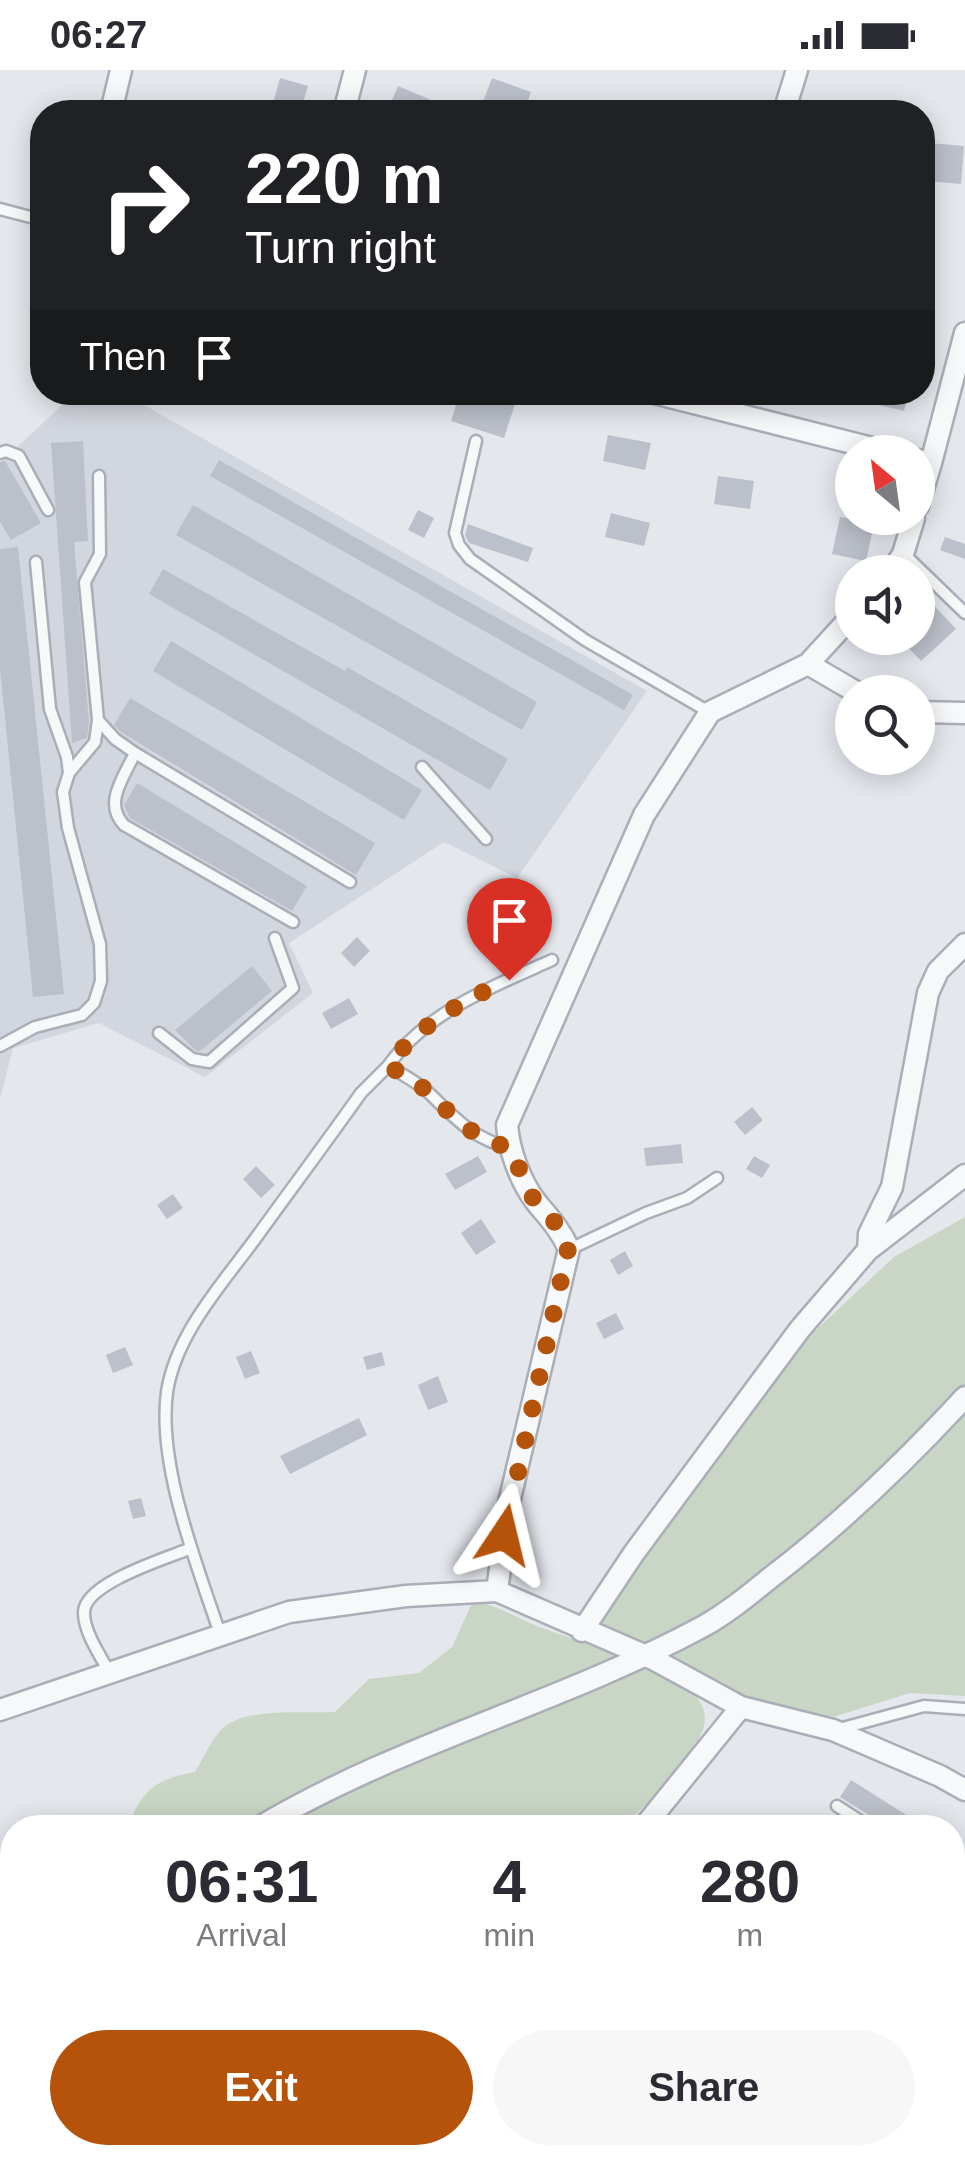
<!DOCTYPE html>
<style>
body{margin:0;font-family:Arial,sans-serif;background:#f7f7f7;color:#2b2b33;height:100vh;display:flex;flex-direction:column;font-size:38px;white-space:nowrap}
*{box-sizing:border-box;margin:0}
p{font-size:32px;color:#7c7c81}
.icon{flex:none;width:55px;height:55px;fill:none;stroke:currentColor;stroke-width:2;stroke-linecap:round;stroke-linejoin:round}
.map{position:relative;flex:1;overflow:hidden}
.drawer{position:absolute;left:0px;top:1745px;width:965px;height:350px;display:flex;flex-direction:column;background:#fff;border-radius:40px 40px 0 0;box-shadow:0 5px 25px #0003}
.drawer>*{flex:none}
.top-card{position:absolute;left:30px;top:30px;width:905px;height:305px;border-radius:40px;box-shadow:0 5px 25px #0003;background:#202124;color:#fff;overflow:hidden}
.needle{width:65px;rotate:331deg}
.fabs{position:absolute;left:835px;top:365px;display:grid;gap:20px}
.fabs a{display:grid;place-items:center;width:100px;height:100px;border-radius:50%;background:#fff;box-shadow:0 5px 25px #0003;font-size:50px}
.pin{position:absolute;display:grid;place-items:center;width:85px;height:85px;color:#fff;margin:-102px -42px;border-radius:50% 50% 50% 0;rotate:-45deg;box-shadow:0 0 10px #0007}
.pin .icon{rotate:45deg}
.me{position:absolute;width:110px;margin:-55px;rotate:10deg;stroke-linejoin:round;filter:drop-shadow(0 0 8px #0008)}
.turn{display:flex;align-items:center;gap:35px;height:210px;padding:0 50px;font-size:45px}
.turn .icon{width:130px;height:130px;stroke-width:2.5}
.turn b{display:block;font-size:70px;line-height:85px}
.then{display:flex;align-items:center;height:95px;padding:0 50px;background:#0003;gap:20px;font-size:38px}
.eta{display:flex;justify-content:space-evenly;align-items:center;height:170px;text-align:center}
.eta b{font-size:60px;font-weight:600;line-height:70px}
.cta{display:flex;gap:20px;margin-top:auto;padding:20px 50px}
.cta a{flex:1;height:115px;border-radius:60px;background:#b45309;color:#fff;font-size:40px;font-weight:600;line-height:115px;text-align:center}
.cta a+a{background:#f7f7f7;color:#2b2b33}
.status{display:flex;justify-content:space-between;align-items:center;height:70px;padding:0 50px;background:#fff;direction:ltr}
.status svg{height:28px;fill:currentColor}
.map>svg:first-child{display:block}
</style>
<div class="status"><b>06:27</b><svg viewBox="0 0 49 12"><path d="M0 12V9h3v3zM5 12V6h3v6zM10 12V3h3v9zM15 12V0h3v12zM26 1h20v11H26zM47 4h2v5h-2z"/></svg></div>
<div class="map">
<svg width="965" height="2095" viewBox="0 0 965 2095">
<rect width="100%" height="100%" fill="#e4e7ec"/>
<path fill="#d2d6de" d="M75,323H123L647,621L517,808L444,772L289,873L313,923L205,1007L99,953L13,978L0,1029V393Z"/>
<path fill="#c9d6c5" d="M965,1147V1626L910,1623L833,1647L750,1628L701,1601L585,1560L786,1288L894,1187Z
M473,1531C497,1535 514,1547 537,1556C583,1574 638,1584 680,1612C692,1620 705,1633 705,1648C705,1679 645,1735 623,1757L128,1758C141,1720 156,1709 195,1702C203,1689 210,1672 220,1661C242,1636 303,1644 335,1642L369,1609L419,1603L452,1577Z
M325,2083H455L452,2095H339Z"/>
<path fill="#bbc0ca" d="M280,8L308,16L300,42L272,37Z
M492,8L531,22L524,42H496L481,37Z
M398,16L429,29L424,42H387Z
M929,73L964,76L961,114L926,111Z
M460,322H477L515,334L504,368L451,351Z
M882,322H908L904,341L879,335Z
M608,365L651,373L645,400L603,391Z
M83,371L88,471L74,472L89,652L87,668L72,673L51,373Z
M219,390L633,625L624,640L210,406Z
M5,391L41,453L11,470L0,452V392Z
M718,406L754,411L750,439L714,434Z
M193,435L537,632L522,660L176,465Z
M418,440L434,448L424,468L408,460Z
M611,443L650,453L644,476L605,467Z
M840,447L874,454L866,491L832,484Z
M468,454L533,478L528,492L469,473L465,465Z
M945,467L965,474V489L940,480Z
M18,477L64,924L33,927L0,598V479Z
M163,499L345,601L347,597L508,689L490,720L149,524Z
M927,528L956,559L921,591L899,568H918V537Z
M171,571L422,720L404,750L153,601Z
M130,628L375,773L356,805L121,662L114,655Z
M137,713L307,816L292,841L130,748L124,735Z
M357,867L370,881L354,897L341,883Z
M252,896L272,921L200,981H196L175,960Z
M349,928L358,944L331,959L322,943Z
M752,1037L763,1050L745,1065L734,1052Z
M681,1074L683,1093L646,1096L644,1078Z
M478,1086L487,1102L455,1120L445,1104Z
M754,1086L770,1095L762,1108L746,1099Z
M256,1096L275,1115L261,1128L243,1109Z
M173,1124L183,1138L167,1149L157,1135Z
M481,1149L496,1172L476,1185L461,1163Z
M625,1181L633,1196L618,1205L610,1190Z
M616,1243L624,1259L604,1269L596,1253Z
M125,1277L133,1295L113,1303L106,1285Z
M251,1281L260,1303L245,1309L236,1287Z
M382,1282L385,1295L367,1300L363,1287Z
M438,1306L448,1332L428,1340L418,1315Z
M359,1348L367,1365L290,1404L280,1386Z
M141,1428L146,1446L133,1449L128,1431Z
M851,1710L927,1758H890L840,1727Z"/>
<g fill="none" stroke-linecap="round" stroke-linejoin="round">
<g stroke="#a9aeb7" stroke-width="15">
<path id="service" d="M0,139L42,150
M476,371L455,463L459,475L470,489L585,570L709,642
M0,383L6,381L19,386L48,440
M904,484L965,543
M98,650L115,669L135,683
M422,697L486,769
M69,703L95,672L98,650L85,512L100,484L99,406
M293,852L124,755C103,733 124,707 135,683L350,812
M159,963L192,989L209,992L293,918L275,868
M0,976L35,957L82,945L94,933L101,911L100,874L68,758L63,722L69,703L67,687L50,639L36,492
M388,996C426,942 494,916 552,890
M570,1179L646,1143L687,1128L717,1108
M221,1567C198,1497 157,1396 167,1322C176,1263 224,1212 258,1165C292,1118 327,1071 361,1023L388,996C402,1004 417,1012 429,1023C454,1047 474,1070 509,1077
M109,1602C100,1585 84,1562 84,1543C83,1514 164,1489 189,1479
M839,1659L924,1636L965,1639
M837,1736L871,1758
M952,1810L965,1818"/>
</g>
<g stroke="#a9aeb7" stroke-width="25">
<path id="minor" d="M111,42L121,0
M344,42L355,0
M784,42L797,0
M650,322L888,382
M918,390L931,393L965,263
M918,436L931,393
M891,502L903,484L914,448
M852,546L808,594L710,642L644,745L507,1055C509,1080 520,1111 536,1132C549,1148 560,1159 569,1179L508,1437L497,1521L653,1589L741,1637L833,1660L940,1706L965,1720
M808,594L856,622
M918,642L965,643
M868,1180L869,1164L892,1117L928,923L938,901L965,874
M582,1561L634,1483L800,1259L868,1180L965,1105
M0,1640L289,1542L406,1526L497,1521
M258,1758C398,1674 559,1634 702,1557C726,1544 749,1525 770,1508C841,1454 904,1393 965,1327
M643,1758L741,1637
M0,2025L12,2004
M960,2040L965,2044
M487,2095L489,2082"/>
</g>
<path stroke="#c2c5cb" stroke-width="2.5" stroke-dasharray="8 8" stroke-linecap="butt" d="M520,2095L522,2082"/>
<use href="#service" stroke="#f7f8fa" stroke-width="10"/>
<use href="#minor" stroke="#f7f8fa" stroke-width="20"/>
</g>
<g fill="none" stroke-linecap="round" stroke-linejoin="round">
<path stroke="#b45309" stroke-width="18" stroke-dasharray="0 32.4" d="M504,1465L568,1179L559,1157L533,1128L509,1077C474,1070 454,1047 429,1023C417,1012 402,1004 388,996C417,956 465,929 509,910"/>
</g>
</svg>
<div class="fabs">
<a><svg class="needle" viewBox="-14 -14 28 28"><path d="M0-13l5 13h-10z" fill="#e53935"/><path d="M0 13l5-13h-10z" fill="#7c7c81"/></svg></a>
<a><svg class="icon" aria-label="sound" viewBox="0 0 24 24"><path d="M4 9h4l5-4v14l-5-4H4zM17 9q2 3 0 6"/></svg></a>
<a><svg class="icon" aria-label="search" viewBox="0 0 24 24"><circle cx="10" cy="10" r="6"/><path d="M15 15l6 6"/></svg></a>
</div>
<div class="pin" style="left:509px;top:910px;background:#d93025"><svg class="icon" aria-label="arrive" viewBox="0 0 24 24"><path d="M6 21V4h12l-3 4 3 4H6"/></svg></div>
<svg class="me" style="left:504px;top:1465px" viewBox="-20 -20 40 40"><path d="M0-17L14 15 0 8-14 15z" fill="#b45309" stroke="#fff" stroke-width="4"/></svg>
<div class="top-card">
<div class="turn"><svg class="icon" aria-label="right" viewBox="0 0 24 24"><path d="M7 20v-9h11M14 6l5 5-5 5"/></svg><div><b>220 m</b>Turn right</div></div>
<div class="then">Then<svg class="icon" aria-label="arrive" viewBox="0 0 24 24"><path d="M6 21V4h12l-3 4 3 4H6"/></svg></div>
</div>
<section class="drawer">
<div class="eta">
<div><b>06:31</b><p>Arrival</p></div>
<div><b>4</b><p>min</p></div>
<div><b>280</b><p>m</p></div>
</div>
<div class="cta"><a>Exit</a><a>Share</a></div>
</section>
</div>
